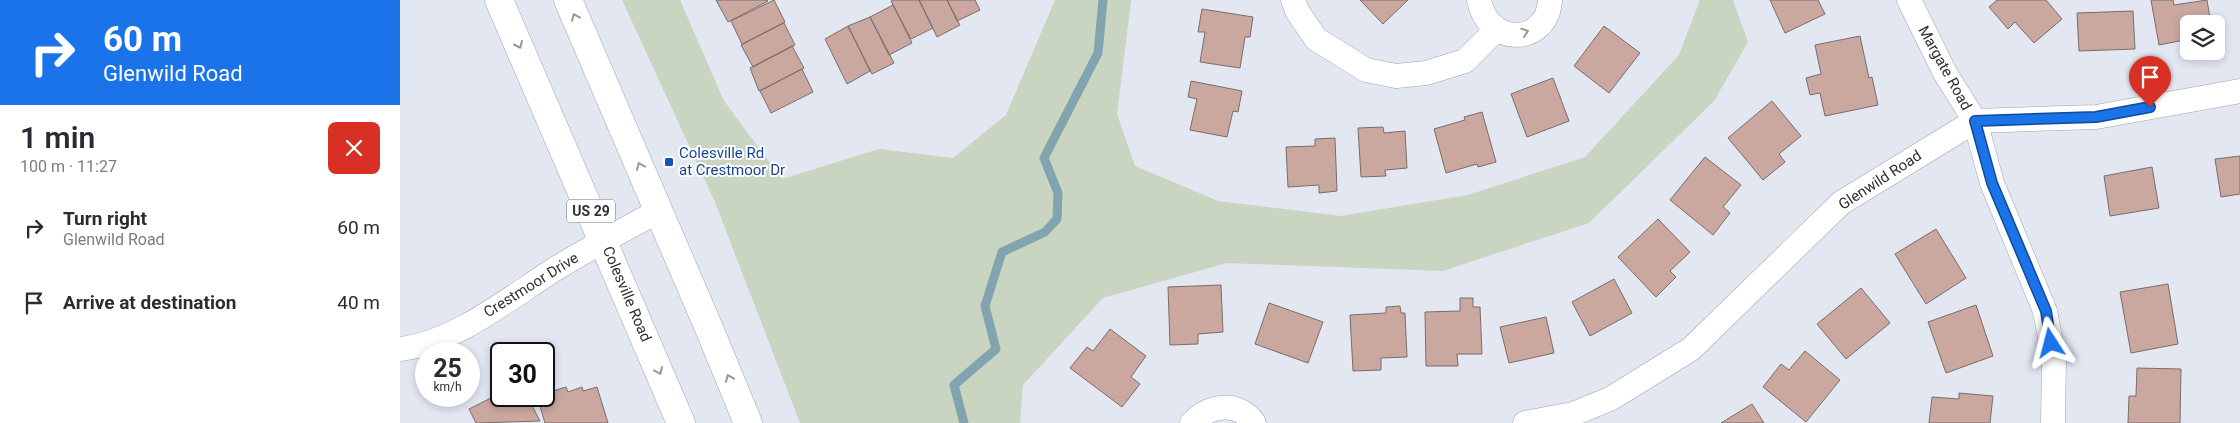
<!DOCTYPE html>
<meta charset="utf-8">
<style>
body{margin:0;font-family:Roboto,sans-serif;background:#f2f2f3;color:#2b2b33;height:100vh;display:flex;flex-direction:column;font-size:19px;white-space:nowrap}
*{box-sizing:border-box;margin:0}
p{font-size:16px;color:#7c7c81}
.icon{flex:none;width:28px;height:28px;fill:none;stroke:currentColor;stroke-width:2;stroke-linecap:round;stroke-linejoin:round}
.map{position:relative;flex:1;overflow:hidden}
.panel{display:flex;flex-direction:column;background:#fff;width:400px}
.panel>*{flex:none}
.guide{background:#1a73e8;color:#fff;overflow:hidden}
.buttons{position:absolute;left:1780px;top:15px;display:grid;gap:10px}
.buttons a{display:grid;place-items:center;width:45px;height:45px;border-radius:8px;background:#fff;box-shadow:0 2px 8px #0003;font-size:25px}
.speed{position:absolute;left:15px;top:342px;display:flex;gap:10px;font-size:25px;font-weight:700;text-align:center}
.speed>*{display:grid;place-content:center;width:65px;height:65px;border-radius:50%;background:#fff;box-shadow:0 2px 8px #0003;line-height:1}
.speed small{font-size:12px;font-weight:400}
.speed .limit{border:2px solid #111;border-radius:8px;background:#fff;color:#111}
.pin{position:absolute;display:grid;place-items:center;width:42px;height:42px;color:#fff;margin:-51px -21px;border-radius:50% 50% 50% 0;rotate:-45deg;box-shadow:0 0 5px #0007}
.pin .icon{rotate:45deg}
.me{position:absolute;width:55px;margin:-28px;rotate:351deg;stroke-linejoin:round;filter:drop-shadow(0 0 4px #0008)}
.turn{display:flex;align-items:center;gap:18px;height:105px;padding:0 20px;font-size:22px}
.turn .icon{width:65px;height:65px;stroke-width:2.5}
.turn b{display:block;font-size:35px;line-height:42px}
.round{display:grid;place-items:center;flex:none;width:52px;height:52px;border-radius:8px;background:#f2f2f3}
.headline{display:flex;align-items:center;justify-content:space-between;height:85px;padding:0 20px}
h1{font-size:30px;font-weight:600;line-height:38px}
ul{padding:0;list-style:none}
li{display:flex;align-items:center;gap:15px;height:75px;padding:0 20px}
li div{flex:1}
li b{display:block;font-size:19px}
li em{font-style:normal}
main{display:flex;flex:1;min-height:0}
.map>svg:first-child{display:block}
</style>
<main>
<section class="panel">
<div class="guide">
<div class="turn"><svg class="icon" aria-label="right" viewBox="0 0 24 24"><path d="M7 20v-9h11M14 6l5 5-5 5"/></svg><div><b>60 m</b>Glenwild Road</div></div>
</div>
<div class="headline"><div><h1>1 min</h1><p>100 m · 11:27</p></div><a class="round" style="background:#d93025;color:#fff"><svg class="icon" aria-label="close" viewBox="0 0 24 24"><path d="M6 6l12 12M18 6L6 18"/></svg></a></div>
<ul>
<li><svg class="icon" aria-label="right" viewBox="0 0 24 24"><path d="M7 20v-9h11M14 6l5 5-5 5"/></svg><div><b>Turn right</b><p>Glenwild Road</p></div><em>60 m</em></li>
<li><svg class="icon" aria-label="arrive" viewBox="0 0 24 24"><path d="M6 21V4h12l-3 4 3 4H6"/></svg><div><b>Arrive at destination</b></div><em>40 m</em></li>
</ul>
</section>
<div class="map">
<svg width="1840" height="423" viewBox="0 0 1840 423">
<rect width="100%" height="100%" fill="#e3e7f2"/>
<path fill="#c9d5c0" d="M222,0H280L324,101L382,179L479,149L553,158L606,115L655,0H731L717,114L735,166L818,201L941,216L1068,195L1185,157L1279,55L1300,0H1333L1348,42L1314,101L1189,223L1043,271L827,263L703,298L623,385L620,423H400L315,202Z"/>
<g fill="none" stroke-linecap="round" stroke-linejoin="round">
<path stroke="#82a4af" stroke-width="9" d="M564,423L554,385L596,349L585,306L602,252L645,232L657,219L658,193L644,158L698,53L703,0"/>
</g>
<path fill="#caa8a0" stroke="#796d6a" d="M316,0H367L368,1L328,22Z
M374,0L385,22L342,44L331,21Z
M493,0H519L533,28L511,39L491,1Z
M519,0H547L560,25L537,37Z
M547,0H575L580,10L557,21Z
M960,0H1008L983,24Z
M1370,0H1418L1425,14L1385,33Z
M1597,0H1646L1662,19L1634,43L1615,22L1608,29L1589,7Z
M1751,0H1773L1774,5L1807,0L1811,24H1789V39L1759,45Z
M493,5L512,43L489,55L470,17Z
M802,9L853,17L850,37H845L840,68L800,62L805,32H798Z
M1733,11L1735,49L1679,51L1677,13Z
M470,17L494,63L472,74L448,26Z
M384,23L395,45L353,67L341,45Z
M448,26L470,71L447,84L425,39Z
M1204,26L1240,53L1209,93L1174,66Z
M1460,36L1469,78L1472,77L1478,105L1425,116L1420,93L1410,95L1406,78L1421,74L1415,45Z
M392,46L404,68L359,91L350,68Z
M402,69L413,92L371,113L360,91Z
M1153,78L1169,121L1127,137L1111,94Z
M791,81L842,91L838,112L833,111L827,137L790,130L797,99L788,97Z
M1372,101L1401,136L1379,154L1385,162L1363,180L1328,138Z
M1082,112L1096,162L1078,167L1077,164L1046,173L1034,129L1065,120L1064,117Z
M983,127L984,133L1005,131L1007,168L985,170L986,176L961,177L958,128Z
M935,138L937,191L919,193V185L888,187L886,147L915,146V139Z
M1840,156V194L1821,197L1815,159Z
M1305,157L1341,185L1323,207L1330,213L1313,235L1270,200Z
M1752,167L1759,208L1710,216L1704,176Z
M1258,219L1290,252L1270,271L1276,277L1256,297L1218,257Z
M1536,229L1566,278L1526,304L1495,254Z
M1214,279L1232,313L1190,336L1172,302Z
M1768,284L1778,344L1731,353L1720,292Z
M821,285L823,332L798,334V344L770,345L768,287Z
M1461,288L1490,323L1446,359L1417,324Z
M1060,298H1073V307H1080L1082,354H1057L1058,366H1026L1025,312L1060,311Z
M869,303L923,322L908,363L855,344Z
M1576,305L1593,356L1546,373L1528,322Z
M1000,306L1001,313H1005L1007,357L981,358V370L953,371L950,315L986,313V307Z
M1146,317L1154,353L1109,363L1100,327Z
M710,329L746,356L731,377L740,384L722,407L670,368L687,347L693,351Z
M1405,351L1440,380L1406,422L1363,387L1381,364L1389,370Z
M1737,368L1781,369L1780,423H1728L1729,396H1736Z
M166,387L168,392L182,387L183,391L197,387L208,423H145L137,396H144V394Z
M101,393V396H127L140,421L76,423L69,409Z
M1559,393L1593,396L1590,423H1529L1532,397L1559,399Z
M1352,404L1364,423H1321Z"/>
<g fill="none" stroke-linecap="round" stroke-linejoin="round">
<g stroke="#9fa3ae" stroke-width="25">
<path id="street" d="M893,0L897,11L916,39L966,70L996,76L1026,73L1065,61L1096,30
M1079,0C1088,48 1148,45 1150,0
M1509,0L1545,73L1575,121L1592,183L1645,311L1654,359L1653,423
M0,349C54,343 107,300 152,271C187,249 223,230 259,211
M792,423C809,405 838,400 854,423
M1125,423L1173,414L1210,399L1291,349L1441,203L1575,121L1696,117L1840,91"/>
</g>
<g stroke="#9fa3ae" stroke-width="29">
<path id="highway" d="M99,0L281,423
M168,0L311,333L348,423"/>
</g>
<use href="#street" stroke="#fff" stroke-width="24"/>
<use href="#highway" stroke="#fff" stroke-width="28"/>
</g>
<defs><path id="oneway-chevron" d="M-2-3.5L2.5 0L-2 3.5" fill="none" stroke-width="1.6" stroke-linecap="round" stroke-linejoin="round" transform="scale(1.25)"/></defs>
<g stroke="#97989a">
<use href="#oneway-chevron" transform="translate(175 17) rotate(-113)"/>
<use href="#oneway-chevron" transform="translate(1125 32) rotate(-19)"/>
<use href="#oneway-chevron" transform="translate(119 45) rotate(66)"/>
<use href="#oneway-chevron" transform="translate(240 166) rotate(-113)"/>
<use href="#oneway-chevron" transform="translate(259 371) rotate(67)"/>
<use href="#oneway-chevron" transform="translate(329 378) rotate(-112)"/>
</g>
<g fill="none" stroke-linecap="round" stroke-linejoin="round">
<g stroke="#114b97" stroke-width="12">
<path id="route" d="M1651,343L1646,311L1592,183L1575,121L1696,117L1750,107"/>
</g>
<use href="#route" stroke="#1a73e8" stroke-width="9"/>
</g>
<rect fill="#1a4fb4" stroke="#fff" stroke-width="2" x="264" y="157" width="10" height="10" rx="2.5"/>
<g text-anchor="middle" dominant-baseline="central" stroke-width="4" stroke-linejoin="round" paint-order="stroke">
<rect fill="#fff" stroke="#6d6e72" stroke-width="1" x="167" y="199.5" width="48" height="23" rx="4"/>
<g font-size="14" font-weight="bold" fill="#2f3035">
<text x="191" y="211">US 29</text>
</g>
<g font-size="15" fill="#2f3035" stroke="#fff">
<text transform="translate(1545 68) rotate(61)">Margate Road</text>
<text transform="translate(1480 180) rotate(-33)">Glenwild Road</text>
<text transform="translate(131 285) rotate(-32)">Crestmoor Drive</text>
<text transform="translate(227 294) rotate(67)">Colesville Road</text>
</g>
<g font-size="15" fill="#164399" stroke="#fff" text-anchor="start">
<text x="279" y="153">Colesville Rd<tspan x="279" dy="17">at Crestmoor Dr</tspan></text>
</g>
</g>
</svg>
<div class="buttons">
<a><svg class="icon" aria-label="layers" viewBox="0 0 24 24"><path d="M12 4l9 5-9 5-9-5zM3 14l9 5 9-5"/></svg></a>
</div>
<div class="speed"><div>25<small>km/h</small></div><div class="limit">30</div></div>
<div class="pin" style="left:1750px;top:107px;background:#d93025"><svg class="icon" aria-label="arrive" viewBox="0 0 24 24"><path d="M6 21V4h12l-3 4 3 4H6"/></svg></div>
<svg class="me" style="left:1651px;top:343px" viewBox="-20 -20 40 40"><path d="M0-17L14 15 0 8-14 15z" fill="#1a73e8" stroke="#fff" stroke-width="4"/></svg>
</div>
</main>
